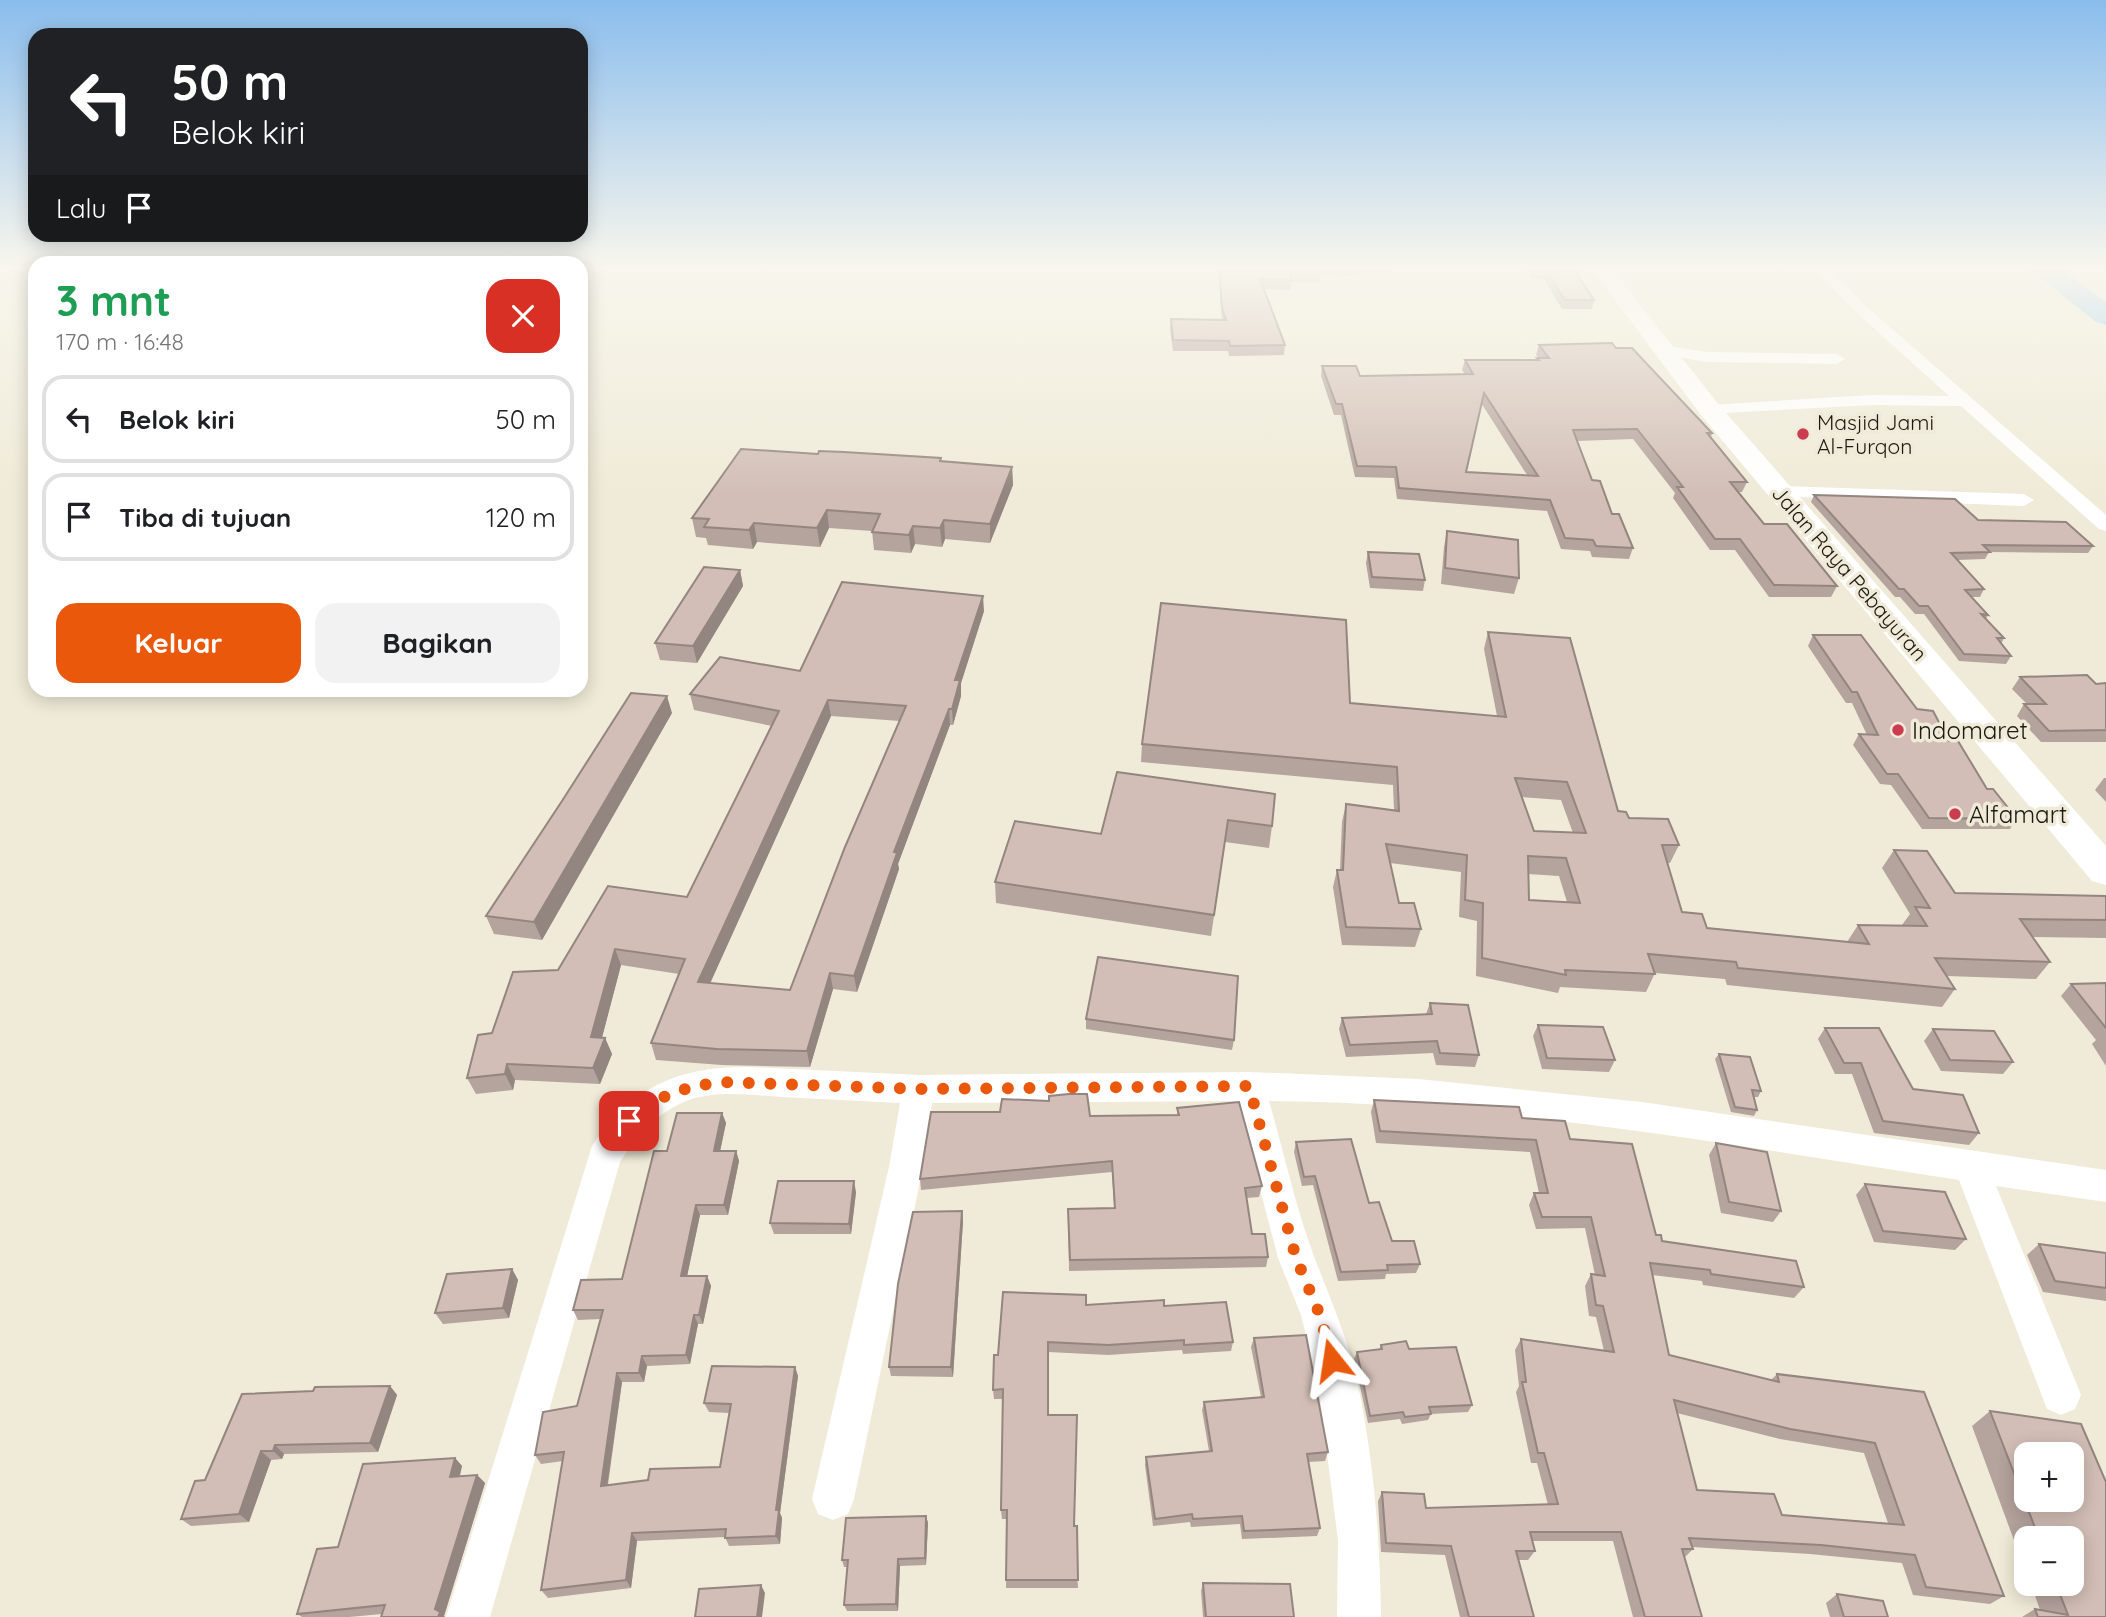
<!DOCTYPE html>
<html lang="id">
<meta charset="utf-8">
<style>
body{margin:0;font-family:Quicksand,sans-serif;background:#f2f2f2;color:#202124;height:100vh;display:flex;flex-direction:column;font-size:26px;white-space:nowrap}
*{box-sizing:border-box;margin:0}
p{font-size:23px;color:#757577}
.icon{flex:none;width:38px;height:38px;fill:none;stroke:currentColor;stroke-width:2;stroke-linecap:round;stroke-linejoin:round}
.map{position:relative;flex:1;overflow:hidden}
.sheet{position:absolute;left:28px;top:256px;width:560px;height:441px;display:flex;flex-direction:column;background:#fff;border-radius:21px;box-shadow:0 4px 18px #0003}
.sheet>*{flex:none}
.banner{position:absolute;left:28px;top:28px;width:560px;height:214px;border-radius:21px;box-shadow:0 4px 18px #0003;background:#202124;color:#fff;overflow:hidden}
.tools{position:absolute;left:2014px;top:1442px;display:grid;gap:14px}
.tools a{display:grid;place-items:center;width:70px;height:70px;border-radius:14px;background:#fff;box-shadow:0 4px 18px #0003;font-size:35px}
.pin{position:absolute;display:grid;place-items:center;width:60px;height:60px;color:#fff;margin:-30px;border-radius:14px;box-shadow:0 4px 10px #0006}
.me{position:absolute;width:77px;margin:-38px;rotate:345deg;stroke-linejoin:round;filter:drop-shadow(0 0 5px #0008)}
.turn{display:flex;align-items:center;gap:24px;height:147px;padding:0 28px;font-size:32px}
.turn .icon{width:91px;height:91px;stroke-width:2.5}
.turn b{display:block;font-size:49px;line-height:60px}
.then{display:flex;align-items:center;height:66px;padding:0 28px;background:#0003;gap:14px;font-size:26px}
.round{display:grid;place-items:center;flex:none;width:74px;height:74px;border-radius:21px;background:#f2f2f2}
.headline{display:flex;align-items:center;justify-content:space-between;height:119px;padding:0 28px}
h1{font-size:42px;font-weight:700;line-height:52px;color:#1e9e55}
.action{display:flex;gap:14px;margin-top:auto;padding:14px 28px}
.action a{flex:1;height:80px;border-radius:21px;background:#ea580c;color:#fff;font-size:28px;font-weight:700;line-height:80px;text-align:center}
.action a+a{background:#f2f2f2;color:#202124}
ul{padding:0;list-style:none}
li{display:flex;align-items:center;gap:21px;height:88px;margin:0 14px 10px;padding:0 14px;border:4px solid #e0e0e0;border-radius:21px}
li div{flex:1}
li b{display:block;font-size:26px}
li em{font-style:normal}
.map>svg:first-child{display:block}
</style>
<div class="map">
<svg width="2106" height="1617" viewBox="0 0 2106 1617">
<rect width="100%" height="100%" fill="#f0ebd8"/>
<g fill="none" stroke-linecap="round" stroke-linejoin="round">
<path fill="#9dcbf4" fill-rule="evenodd" d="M2029,268H2060L2106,302V325L2096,322Z"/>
<path fill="#fff" fill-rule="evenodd" d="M1813,268H1828L1868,308L2106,515V531L2099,529L1961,406L1872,405L1704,414L1701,410L1704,406L1710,405L1872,395L1949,396L1858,314Z
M1662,345L1707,352L1837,354L1845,359L1837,364L1707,362L1656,353L1654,350L1656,347Z
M1781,486L2024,494L2034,500L2024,506L1774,496L1771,492Z
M749,1067L919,1075L1249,1072L1418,1079L1642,1102L2106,1170V1202L1996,1186L2081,1395L2075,1409L2061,1415L2047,1409L1959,1180C1730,1145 1502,1103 1269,1101C1284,1153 1296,1209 1315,1259C1331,1301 1349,1341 1358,1385C1374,1462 1380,1539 1381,1617H1337L1338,1540L1318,1383L1301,1315L1278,1258L1237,1101L932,1103L923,1167L854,1499L848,1514L833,1520L818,1514L812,1499L889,1167L900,1103C860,1101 821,1099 782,1097C751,1095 715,1090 686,1101C657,1113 636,1136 620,1162L490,1617H446L592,1146C630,1087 680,1066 749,1067Z"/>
<path fill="#fff" fill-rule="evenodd" d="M1591,268H1611L1719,405L2106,846V885L2092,881L1701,415Z"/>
</g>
<path fill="#b5a39d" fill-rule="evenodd" d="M1218,268H1391L1390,274L1359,273L1358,275L1346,276L1320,274L1319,283L1291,282L1290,290L1264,289L1285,345L1284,355L1229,356L1228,351H1173L1170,329L1171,319L1222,320Z
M1526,268H1573L1594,300L1592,309H1562L1544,279H1532Z
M1539,345L1616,348L1712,433L1711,438L1747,482L1742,492H1738L1764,524L1837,586L1831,597H1769L1735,550H1710L1673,498L1675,493L1633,439L1577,441L1592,480L1633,548L1629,559L1592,557L1590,551L1561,549L1547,511L1397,499L1394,478L1355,477L1341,415H1334L1321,376L1322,366L1360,376L1465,374L1462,370L1465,360H1537L1539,358L1536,355ZM1481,403L1485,409L1527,475L1466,472Z
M818,454L941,461L1012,467L1013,485L990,543L945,539L942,547L915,544L911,553L874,550L872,531L829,528L820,547L757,542L753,549L708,545L706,538L696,537L692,518Z
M1814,495L1978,520L2093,546L2088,553L1989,552L1985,559L1957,560L1984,589L1980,597H1972L1988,615L1986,619L2004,638L2001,644L2011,656L2006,664L1959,661L1924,614H1915L1900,597H1895L1811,502Z
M1447,531L1519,578L1514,594L1441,584L1444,547Z
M1368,552L1425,580L1423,591L1370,588L1366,563Z
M740,570L743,586L697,663L660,660L655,643Z
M984,611L961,683V696L953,725H950L898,864L899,869L857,992L833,989L810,1067L722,1065L656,1060L651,1043L679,974L621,965L602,1037L605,1038L612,1054L600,1084L515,1080L513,1090L476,1094L467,1078L492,1033L558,970L687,897L772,726L694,710L690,694L800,671ZM831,716L900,721L790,990L710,983Z
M1488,632L1618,811L1679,845L1670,863H1667L1682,912L1707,928L1847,942L1858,925H1902L1910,914L1882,868L1894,850L1955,893L2106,896V938L2033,937L2050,962L2036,979L1947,976L1955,989L1942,1007L1727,985L1725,979L1655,973L1646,992L1560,987L1558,993L1476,976L1477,921L1459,917L1461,872L1390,863L1399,903L1421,929L1415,947L1342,945L1333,887L1337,870H1340L1342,822L1346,804L1394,810L1393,785L1141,762L1142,744L1350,703L1497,716L1484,649ZM1522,797L1561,800L1573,833L1534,831ZM1528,874L1559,876L1567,902L1529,900Z
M1813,635L1917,709L1949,741L1987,789L2017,819L2010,829H1922L1891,785L1880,784L1853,745L1859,734L1867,735L1852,703H1846L1808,646Z
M2020,677L2096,684L2106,683V742H2041L2017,716L2024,704H2027L2012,689Z
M672,713L542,940L494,934L486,916Z
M1117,772L1272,826L1269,848L1225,842L1211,936L996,903L995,882L1101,834Z
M2104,778H2106V802L2095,790Z
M2106,983V1066L2092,1044L2096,1040L2061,996L2071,984Z
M1430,1003L1479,1055L1475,1067L1436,1065L1433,1053L1346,1057L1339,1029L1342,1018L1426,1014Z
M1086,1019L1234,1040L1232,1050L1086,1029Z
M1538,1025L1615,1060L1609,1072L1542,1069L1533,1036Z
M1825,1028L1913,1089L1979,1133L1969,1145L1874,1133L1852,1074H1835L1818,1039Z
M1933,1029L2013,1062L2003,1074L1941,1071L1924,1041Z
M1719,1054L1761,1091L1758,1097H1754L1757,1110L1754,1116L1731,1112L1715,1059Z
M1374,1100L1522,1118L1570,1139L1662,1241L1804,1287L1794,1298L1703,1285L1702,1281L1652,1275L1669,1355L1771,1380L1777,1374L1924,1392L2004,1596L1990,1604L1913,1595L1902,1563L1810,1554L1692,1547L1693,1549L1684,1558L1702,1617H1633L1613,1541H1532L1535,1551L1528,1560H1518L1534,1617H1460L1445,1555L1381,1552L1378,1501L1382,1492L1426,1508L1548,1505L1537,1463H1531L1516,1392L1519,1386L1515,1350L1521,1339L1604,1351L1596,1317L1589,1316L1585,1286L1591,1274L1595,1275L1585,1228L1536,1229L1529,1205L1534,1193H1539L1530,1152L1376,1143L1371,1112ZM1677,1413L1780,1439L1864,1453L1888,1523L1782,1515L1697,1490Z
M1177,1108L1262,1186L1259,1197L1246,1198L1252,1234L1268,1257L1266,1267L1069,1271L1068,1209L1114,1208L1112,1172L921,1190L920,1179L1090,1116L1177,1115Z
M722,1113L726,1123L720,1151H736L739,1161L728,1215H700L687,1276H707L711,1286L703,1324H698L690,1364L647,1366L644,1382H622L608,1485L648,1480L720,1467L729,1413L709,1412L704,1403L795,1367L798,1376L780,1513L782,1518L780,1544L729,1546L725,1537L637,1541L631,1588L548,1598L541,1590L563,1461L541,1464L535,1455L577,1406L601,1319L578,1320L573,1310L622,1279L667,1151Z
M1296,1142L1369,1203L1392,1241L1420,1264L1416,1273L1386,1274L1385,1279L1338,1281L1313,1185L1302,1186L1294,1152Z
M1716,1143L1781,1211L1773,1222L1721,1213L1709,1155Z
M1865,1184L1966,1239L1955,1250L1874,1242L1856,1195Z
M856,1192L851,1234H774L770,1223Z
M962,1211L963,1221L953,1377L891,1376L889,1367Z
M2039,1244L2106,1253V1301L2043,1292L2027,1255Z
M512,1269L518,1280L509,1318L443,1324L435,1313Z
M1086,1305L1164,1306L1233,1342L1231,1351L1183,1354L1182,1350L1108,1355L1048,1352V1415L1074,1526L1078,1588H1006L1007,1519H1002L1001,1510L1003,1399H994L993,1390L998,1355Z
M1254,1338L1328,1452L1325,1461L1308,1462L1320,1528L1317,1536L1242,1539L1240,1524L1191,1527L1190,1522L1153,1526L1145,1465L1146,1457L1209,1451L1202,1410L1204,1402L1261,1397L1251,1347Z
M1381,1345L1409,1349L1472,1405L1468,1412L1431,1414L1428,1420L1402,1424L1400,1419L1368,1423L1354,1359L1357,1352L1379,1350Z
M390,1386L397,1395L378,1452L284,1454L282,1459L271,1460L249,1522L191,1526L181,1519L313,1391Z
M1990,1411L2081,1424L2106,1482V1617H2022L2035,1609L2040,1610L2031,1584H2072V1538H2026V1573L1972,1426ZM2026,1454H2072V1500H2026Z
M455,1458L462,1466L460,1476L477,1475L485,1483L444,1616L382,1614L349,1617H302L297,1614L338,1547Z
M926,1516L928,1523L926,1565L900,1566L898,1611H847L844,1605L847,1567H844L842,1560Z
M1203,1583L1294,1617H1203L1201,1591Z
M1837,1594L1888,1617H1830L1826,1603Z"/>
<path fill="#93857f" d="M1012,467L1013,485L990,543V524Z
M827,510L829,528L820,547L817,528Z
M944,520L945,539L942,547L940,528Z
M754,523L757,542L753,549L749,530Z
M913,526L915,544L911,553L909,535Z
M740,570L743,586L697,663L693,646Z
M983,596L984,611L961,683V696L953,725L952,709L955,680Z
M667,696L672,713L542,940L534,922Z
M828,700L831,716L703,999L698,982Z
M949,709L950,725L898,864L899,869L857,992L854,976L894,852Z
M615,949L621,965L598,1053L591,1037Z
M830,973L833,989L810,1067L807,1051Z
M605,1038L612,1054L600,1084L593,1068Z
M507,1064L515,1080L513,1090L505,1074Z
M722,1113L726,1123L718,1161L714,1151Z
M736,1151L739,1161L728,1215L724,1205Z
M854,1181L856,1192L851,1234L849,1224Z
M696,1205L700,1215L685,1286L681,1276Z
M962,1211L963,1221L953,1377L951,1367Z
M512,1269L518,1280L509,1318L503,1308Z
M707,1276L711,1286L703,1324L699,1315Z
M694,1315L698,1324L690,1364L686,1355Z
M642,1356L647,1366L644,1382L639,1373Z
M795,1367L798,1376L780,1513L782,1518L780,1544L776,1536V1510Z
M617,1373L622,1382L606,1494L601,1486Z
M390,1386L397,1395L378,1452L370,1443Z
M275,1445L284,1454L282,1459L273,1451Z
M261,1451L271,1460L249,1522L239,1514Z
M455,1458L462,1466L457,1486L450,1477Z
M477,1475L485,1483L444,1616L445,1617H438L435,1609Z
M926,1516L928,1523L926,1565L925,1558Z
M632,1533L637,1541L631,1588L626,1580Z
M898,1559L900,1566L898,1611L896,1604Z
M761,1585L765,1593L762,1617H757Z"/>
<path fill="#d2beb6" stroke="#93857f" stroke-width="2" fill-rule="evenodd" d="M1219,268H1319L1320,274L1290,272L1291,280L1260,279L1285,345L1230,346L1229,341L1173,340L1171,319L1226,320L1222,308Z
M1534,268H1573L1594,300H1565L1546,270H1535Z
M1612,343L1616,348H1632L1712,433H1707L1747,482H1730L1764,524H1787L1837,586L1774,585L1740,539H1715L1677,487H1683L1637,429L1573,430L1592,480L1600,481L1612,514H1619L1633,548L1596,546L1593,540L1565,538L1550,500L1399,488L1396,467L1357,466L1342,404H1336L1322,366H1356L1360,376L1473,374L1465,360H1539L1537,358H1549L1539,345ZM1484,393L1538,476L1466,472Z
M741,449L818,454L819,451L844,452L941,458L940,461L1012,467L990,524L944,520L940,528L913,526L909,535L872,532L880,514L827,510L817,528L754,523L749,530L704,527L709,519L692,518Z
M1814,495L1955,499L1978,520L2066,522L2093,546L1983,545L1990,552L1951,553L1984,589L1965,590L1988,615L1981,614L2004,638H1997L2011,656L1964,654L1928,606H1919L1904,589H1899Z
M1447,531L1518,540L1519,578L1445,568Z
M1368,552L1419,554L1425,580L1372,577Z
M704,567L740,570L693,646L655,643Z
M842,582L983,596L955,680H960L952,709H949L894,852L897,853L854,976L830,973L807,1051L717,1049L651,1043L685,959L615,949L591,1037L605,1038L593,1068L507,1064L505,1074L467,1078L478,1035L492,1033L513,972L558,970L608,886L687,897L779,711L690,694L720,657L800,671ZM828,700L906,706L845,847L790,990L698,982Z
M1161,603L1346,620L1350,703L1506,717L1488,632L1570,638L1618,811L1626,812L1629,818L1668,819L1679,845H1662L1682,912L1702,914L1707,928L1869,944L1858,925L1927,926L1915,907L1930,908L1894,850L1927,851L1955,893L2106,896V920L2020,919L2050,962L1935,958L1955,989L1738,968L1736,962L1648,954L1655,974L1565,970L1566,975L1482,958L1483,903L1465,900L1467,855L1386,844L1399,903H1414L1421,929L1346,927L1337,870H1343L1346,804L1399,811L1397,767L1142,744ZM1515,778L1567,782L1586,833L1534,831ZM1528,856L1566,858L1580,903L1529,900Z
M1813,635H1861L1917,709L1933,711L1949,741H1958L1987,789H1993L2017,819L1929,818L1898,774H1887L1859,734L1878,735L1857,692H1852Z
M2087,675L2096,684L2106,683V730L2049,731L2024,704H2046L2020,677Z
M631,693L667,696L534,922L486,916L562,801Z
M1117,772L1275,794L1272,826L1228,820L1214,915L995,882L1015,821L1101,834Z
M1098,957L1238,976L1234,1040L1086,1019Z
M2106,983V1028L2071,984Z
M1430,1003L1468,1005L1479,1055L1440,1053L1437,1041L1350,1045L1342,1018L1432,1014Z
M1538,1025L1603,1027L1615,1060L1547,1058Z
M1825,1028H1879L1913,1089L1963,1095L1979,1133L1883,1121L1861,1063H1844Z
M1933,1029L1994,1031L2013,1062L1950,1060Z
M1719,1054L1750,1057L1761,1091L1752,1090L1757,1110L1735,1107Z
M1069,1094H1087L1090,1116L1179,1115L1177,1108L1239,1102L1262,1186L1245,1188L1252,1234H1265L1268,1257L1070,1260L1068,1209L1115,1208L1112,1161L920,1179L931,1112H1000L1002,1099L1049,1101V1096Z
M1374,1100L1519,1107L1522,1118L1565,1121L1570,1139L1632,1144L1656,1235H1661L1662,1241L1796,1261L1804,1287L1711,1274L1710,1270L1650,1263L1669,1355L1779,1382L1777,1374L1924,1392L2004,1596L1926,1587L1915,1555L1821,1545L1689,1538L1693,1549H1682L1702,1617H1645L1621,1532H1530L1535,1551H1516L1534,1617H1469L1451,1546L1386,1543L1382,1492L1424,1494L1426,1508L1558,1504L1544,1453H1538L1522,1382H1526L1521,1339L1614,1352L1603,1306L1596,1305L1591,1274L1605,1276L1591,1217H1542L1534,1193H1548L1536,1140L1380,1131ZM1674,1400L1790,1429L1875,1443L1904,1525L1782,1515L1774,1494L1697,1490Z
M677,1113H722L714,1151H736L724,1205H696L681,1276H707L699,1315H694L686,1355L642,1356L639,1373H617L601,1486L648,1480L650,1469L720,1467L731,1404L704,1403L712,1366L795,1367L776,1510H779L776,1536L725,1538L726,1529L632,1533L626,1580L541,1590L564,1452L535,1455L543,1412L577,1406L603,1310H573L581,1280L622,1279L654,1151H667Z
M1351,1139L1369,1203L1379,1202L1392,1241H1414L1420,1264L1387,1265L1388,1270L1341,1272L1315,1176L1304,1177L1296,1142Z
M1716,1143L1767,1152L1781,1211L1729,1202Z
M778,1181H854L849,1224L770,1223Z
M1865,1184L1945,1192L1966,1239L1883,1231Z
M962,1211L951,1367H889L898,1284L913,1212Z
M2039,1244L2106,1253V1288L2055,1281Z
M512,1269L503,1308L435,1313L447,1274Z
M1003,1292L1086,1295V1305L1164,1300V1306L1226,1302L1233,1342L1184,1345V1340L1108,1345L1048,1342V1415H1077L1074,1526H1077L1078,1580H1006L1007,1510H1001L1003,1389L993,1390L994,1355H998Z
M1306,1335L1328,1452L1307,1454L1320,1528L1244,1531L1242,1516L1193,1519L1192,1514L1155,1519L1146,1457L1212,1451L1204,1402L1264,1397L1254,1338Z
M1406,1341L1409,1349L1456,1347L1472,1405L1429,1407L1431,1414L1405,1417L1403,1412L1370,1416L1357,1352L1382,1349L1381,1345Z
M390,1386L370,1443L275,1445L273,1451H261L239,1514L181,1519L195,1481L205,1480L242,1394L313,1391L315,1387Z
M1990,1411L2081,1424L2106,1482V1617H2038L2035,1609L2068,1615L2056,1584H2072V1538H2039ZM2026,1454H2072V1500H2026Z
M455,1458L450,1477L477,1475L435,1609L440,1612L438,1617H381L385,1605L297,1614L317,1549L338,1547L363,1464Z
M926,1516L925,1558L898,1559L896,1604L844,1605L848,1560H842L846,1518Z
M1203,1583L1290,1584L1294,1617H1206Z
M761,1585L757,1617H695L699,1589Z
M1837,1594L1883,1601L1888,1617H1844Z"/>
<linearGradient id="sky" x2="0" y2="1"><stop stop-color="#8abded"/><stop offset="0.54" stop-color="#f8f6ed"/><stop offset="1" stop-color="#f8f6ed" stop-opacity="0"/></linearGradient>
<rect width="2106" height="495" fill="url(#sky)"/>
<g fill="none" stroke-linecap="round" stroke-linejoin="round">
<path stroke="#ea580c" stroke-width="12" stroke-dasharray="0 21.6" d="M629,1121C656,1095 687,1086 723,1082L918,1089L1249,1086L1296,1258L1320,1315L1332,1360"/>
</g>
<g fill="#cc3c50" stroke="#f0ebd8" stroke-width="2.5">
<circle cx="1803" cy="434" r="7"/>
<circle cx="1898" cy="730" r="7"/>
<circle cx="1955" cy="814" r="7"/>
</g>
<g text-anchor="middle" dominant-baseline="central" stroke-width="7" stroke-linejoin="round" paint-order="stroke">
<g font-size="21" fill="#1b1912" stroke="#f0ebd8" text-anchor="start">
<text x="1817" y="422">Masjid Jami<tspan x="1817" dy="24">Al-Furqon</tspan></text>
</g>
<g font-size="21" fill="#1b1912" stroke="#f0ebd8">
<text transform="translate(1850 573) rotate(49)">Jalan Raya Pebayuran</text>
</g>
<g font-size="24" fill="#1b1912" stroke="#f0ebd8" text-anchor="start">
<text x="1912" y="730">Indomaret</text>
<text x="1969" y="814">Alfamart</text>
</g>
</g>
</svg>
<div class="tools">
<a>+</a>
<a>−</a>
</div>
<div class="pin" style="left:629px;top:1121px;background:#d93025"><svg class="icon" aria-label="arrive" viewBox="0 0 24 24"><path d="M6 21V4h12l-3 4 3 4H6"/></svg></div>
<svg class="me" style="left:1332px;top:1360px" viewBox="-20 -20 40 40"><path d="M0-17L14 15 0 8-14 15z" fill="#ea580c" stroke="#fff" stroke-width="4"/></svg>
<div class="banner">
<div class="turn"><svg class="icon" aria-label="left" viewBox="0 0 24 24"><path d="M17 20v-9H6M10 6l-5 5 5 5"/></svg><div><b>50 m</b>Belok kiri</div></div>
<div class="then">Lalu<svg class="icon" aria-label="arrive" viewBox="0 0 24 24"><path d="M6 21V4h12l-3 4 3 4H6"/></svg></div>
</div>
<section class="sheet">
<div class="headline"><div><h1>3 mnt</h1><p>170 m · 16:48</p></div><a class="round" style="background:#d93025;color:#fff"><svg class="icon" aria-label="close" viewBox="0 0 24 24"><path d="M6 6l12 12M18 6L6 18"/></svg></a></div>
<ul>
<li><svg class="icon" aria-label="left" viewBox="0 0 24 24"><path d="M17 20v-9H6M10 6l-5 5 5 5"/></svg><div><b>Belok kiri</b></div><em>50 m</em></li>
<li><svg class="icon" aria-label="arrive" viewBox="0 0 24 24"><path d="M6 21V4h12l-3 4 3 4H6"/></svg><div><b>Tiba di tujuan</b></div><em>120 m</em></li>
</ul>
<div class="action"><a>Keluar</a><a>Bagikan</a></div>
</section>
</div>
